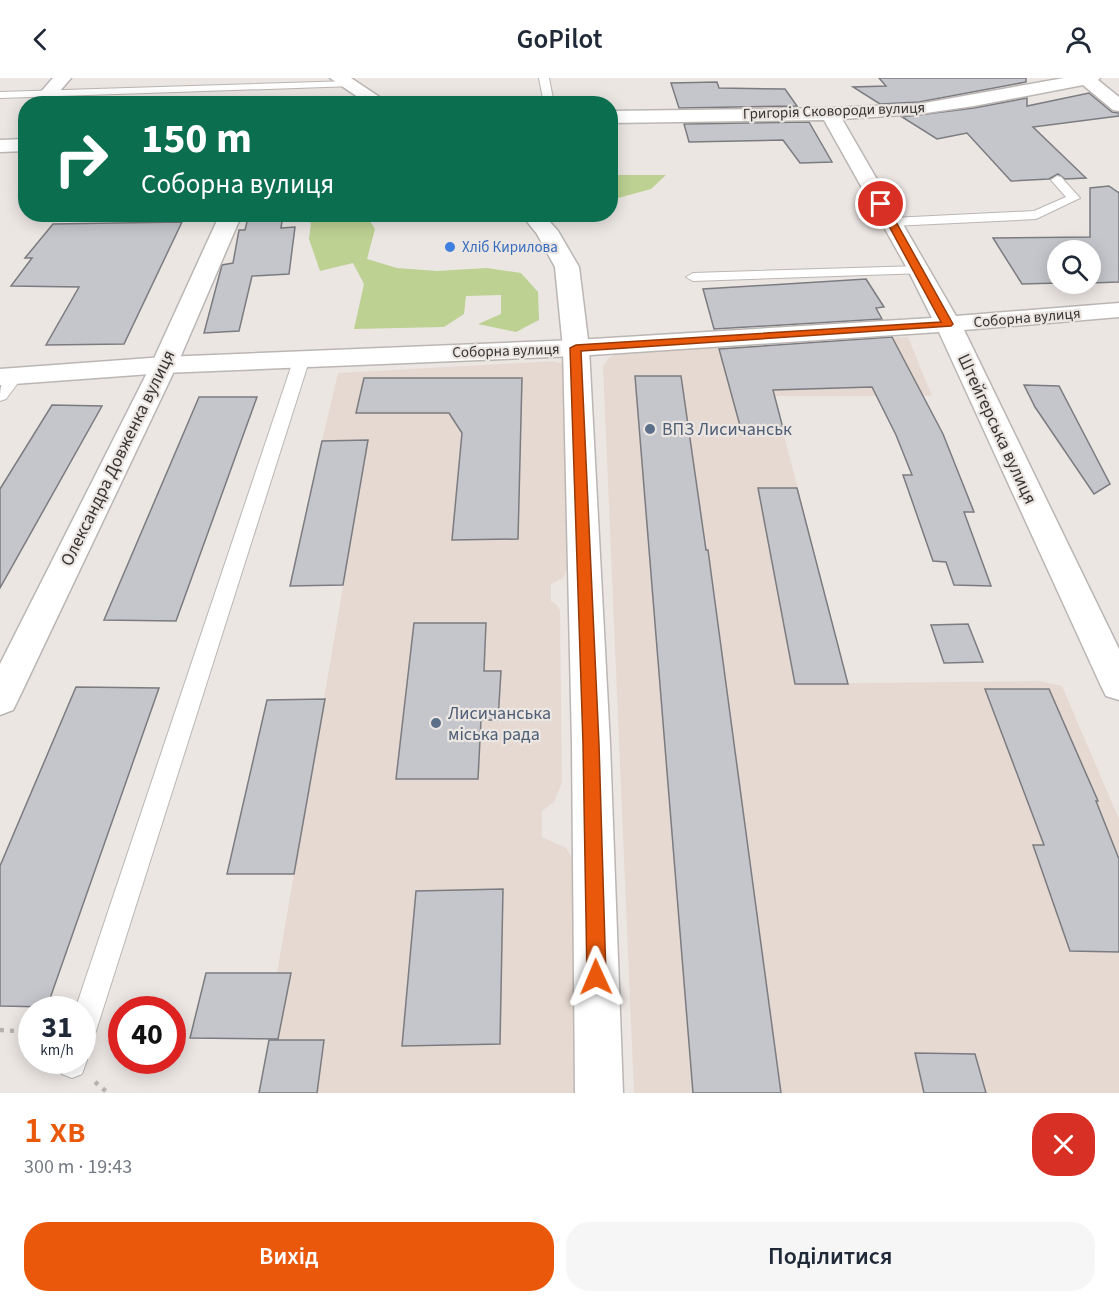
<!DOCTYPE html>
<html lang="uk">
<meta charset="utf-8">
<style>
body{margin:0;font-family:"Source Sans 3",sans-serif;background:#f6f6f7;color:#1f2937;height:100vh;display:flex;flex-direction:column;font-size:22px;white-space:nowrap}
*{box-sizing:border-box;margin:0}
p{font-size:20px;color:#747a83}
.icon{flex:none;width:33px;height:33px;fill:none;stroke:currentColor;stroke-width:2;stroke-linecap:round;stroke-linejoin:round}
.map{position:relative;height:1015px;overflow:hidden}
.drawer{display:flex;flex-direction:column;background:#fff;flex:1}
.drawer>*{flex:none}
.hud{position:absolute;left:18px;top:18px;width:600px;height:126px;border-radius:24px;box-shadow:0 3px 15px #0003;background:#0b6e4f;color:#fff;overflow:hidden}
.tools{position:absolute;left:1047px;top:162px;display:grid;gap:12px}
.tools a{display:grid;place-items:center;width:54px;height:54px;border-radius:50%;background:#fff;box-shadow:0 3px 15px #0003;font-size:30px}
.speed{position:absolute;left:18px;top:918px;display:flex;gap:12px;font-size:30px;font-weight:700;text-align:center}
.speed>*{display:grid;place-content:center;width:78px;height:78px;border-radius:50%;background:#fff;box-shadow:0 3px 15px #0003;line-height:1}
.speed small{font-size:15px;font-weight:400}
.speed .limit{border:9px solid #d22;background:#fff;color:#111}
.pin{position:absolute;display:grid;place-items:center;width:51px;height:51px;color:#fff;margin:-26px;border:3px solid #fff;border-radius:50%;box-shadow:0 2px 6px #0007}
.me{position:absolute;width:66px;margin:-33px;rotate:359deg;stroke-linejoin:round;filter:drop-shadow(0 0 4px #0008)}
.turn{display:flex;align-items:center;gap:21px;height:126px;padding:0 24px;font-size:27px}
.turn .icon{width:78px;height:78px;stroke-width:2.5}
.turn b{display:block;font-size:42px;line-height:51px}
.round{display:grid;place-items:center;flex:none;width:63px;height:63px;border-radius:24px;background:#f6f6f7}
.head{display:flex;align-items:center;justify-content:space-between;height:102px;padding:0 24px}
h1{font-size:36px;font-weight:600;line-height:45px;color:#ea580c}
.primary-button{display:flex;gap:12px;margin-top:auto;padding:12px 24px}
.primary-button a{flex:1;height:69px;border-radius:24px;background:#ea580c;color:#fff;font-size:24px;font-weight:600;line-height:69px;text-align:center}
.primary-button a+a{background:#f6f6f7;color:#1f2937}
header{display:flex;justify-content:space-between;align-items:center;height:78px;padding:0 24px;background:#fff;font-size:27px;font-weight:600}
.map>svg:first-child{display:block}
</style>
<header><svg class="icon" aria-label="back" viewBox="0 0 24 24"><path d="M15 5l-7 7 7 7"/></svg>GoPilot<svg class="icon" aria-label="person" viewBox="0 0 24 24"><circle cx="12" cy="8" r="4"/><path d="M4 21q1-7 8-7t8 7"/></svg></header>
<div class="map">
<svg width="1119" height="1015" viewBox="0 0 1119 1015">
<rect width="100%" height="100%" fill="#ece6e3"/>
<path fill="#e6d9d1" d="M908,259L932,318H774L848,605L1040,603L1062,608L1119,741V1015H634L603,288L609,280L620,274Z
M553,283L561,285L565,289L568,488L563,500L551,506V523L557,527L560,533L562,705L554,724L542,733V759L566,770L573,781L575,1015H317L324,962H278L291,895H277L368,363H322L338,295Z"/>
<path fill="#bdd193" d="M611,97H666L651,111L611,122Z
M299,137H366L375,151L367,181L397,190L437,193L487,190L521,195L538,214L539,242L516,254L478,246L501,236V217L466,218L464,236L444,249L354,251L364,206L353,185L320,193L309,161L311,145Z"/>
<path fill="#c5c6cb" stroke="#7b7b80" stroke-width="1.5" d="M879,0H1026V4L919,24L880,26L853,9L886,8Z
M717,4L719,10L785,11L797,28L679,30L671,5Z
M1089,15L1112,34L1119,35V38L1033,49L1086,100L1065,101L1058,96L1049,101L1011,103L967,55L937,61L902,39L974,30L1027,20V28Z
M809,44L832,84L800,85L783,62L689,64L684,46Z
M1109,108L1119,115V204L1090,205V172H1058V205L1022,206L993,160L1090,159V110Z
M249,136H283L281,150L295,149L289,196L252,198L239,253L204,255L222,187L233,185L239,152H245Z
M182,144L124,266L46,267L79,209L11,208L32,180H25L53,146Z
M866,201L884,229L876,230L882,241L714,251L703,211Z
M892,259L943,356L974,434H964L991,508L954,507L946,484L933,483L903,397H912L896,357L872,309L773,312L784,354L742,355L719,271Z
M635,298H681L706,472H708L781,1015H693Z
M364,300H522L518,461L452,462L462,355L449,335H356Z
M1024,307L1059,308L1110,406L1094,416L1035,329Z
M199,319H257L176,543L104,542Z
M52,327L102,328L0,510V411Z
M368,362L343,507L290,508L322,363Z
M758,410H797L848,606H795Z
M414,545H486L484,593H501L498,642H481L478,701H396Z
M968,546L983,584L944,585L931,547Z
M76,609L159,610L47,929L0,928V788Z
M985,611H1049L1098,723H1096L1119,781V874L1070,873L1033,767H1044Z
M325,621L294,796H227L267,622Z
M503,811L500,966L402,968L416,813Z
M206,895H291L278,961L190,960Z
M269,962H324L317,1015H259Z
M915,975L975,976L986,1015H924Z"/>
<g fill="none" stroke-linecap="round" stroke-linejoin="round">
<g stroke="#bbb6b3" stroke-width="2">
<path id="service" d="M539,0H549L554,26H544Z
M350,3L354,4V8L0,20V14Z
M1057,98L1061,99L1080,120L1036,141L892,148L886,144L892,140L1034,133L1066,119L1051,102Z
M920,188L927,192L925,195L693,203L686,199L693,195Z
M302,275L310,280L96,953L92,963L82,967V932H75L294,280Z
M15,293L23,298L6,321L0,323C0,310 1,297 15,293Z
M83,972L87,982L82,996L72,1000L62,996L59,982H82Z"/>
</g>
<g stroke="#bbb6b3" stroke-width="3">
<path id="minor" d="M53,0H71L54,20H42L39,16Z
M330,0H351L390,26H368Z
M1064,0H1100L1098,2L1119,19V33L1113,32L1083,7L974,28L919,36L842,41L956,238L1119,225V239L964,252L1119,571V622L1106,618L1101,608L939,254L576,278L164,295L0,307V291L164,279L576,262L932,240L908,192L824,42L610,45V33L830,30L919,26Z"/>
</g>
<g stroke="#bbb6b3" stroke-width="3">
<path id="tertiary" d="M26,61V73L0,74V62Z
M220,136H242L177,287L18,622L13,632L0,637V586L151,287Z
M521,136H543L558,153L579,189L589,270L610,666L623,1015H575L572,666L563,270L555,189L537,156Z"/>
</g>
<path stroke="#b6b1ae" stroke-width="4.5" stroke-dasharray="4 6" stroke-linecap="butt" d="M0,952L32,954
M95,1004L108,1015"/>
<use href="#service" fill="#fff" fill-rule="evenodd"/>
<use href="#minor" fill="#fff" fill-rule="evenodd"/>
<use href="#tertiary" fill="#fff" fill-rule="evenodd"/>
</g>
<path fill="#ea580c" stroke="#983908" stroke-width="1.5" d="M881,123L886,126L953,246L951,248L581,273L599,666L606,899L603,905L596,908L590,905L587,899L583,666L570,270L576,267L941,244L877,126Z"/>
<circle fill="#3f7fe0" stroke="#ece6e3" stroke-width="2" cx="450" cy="169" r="6"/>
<g fill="#5c6f8a" stroke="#ece6e3" stroke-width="2">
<circle cx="650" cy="351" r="6"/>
<circle cx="436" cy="645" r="6"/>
</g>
<g text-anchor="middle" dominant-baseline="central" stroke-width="4.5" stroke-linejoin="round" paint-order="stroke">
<g font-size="15" fill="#373534" stroke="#ece6e3">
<text transform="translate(834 33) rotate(-2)">Григорія Сковороди вулиця</text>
<text transform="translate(1027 240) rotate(-5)">Соборна вулиця</text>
<text transform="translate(506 273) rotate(-2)">Соборна вулиця</text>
</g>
<g font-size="15" fill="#366cbe" stroke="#ece6e3" text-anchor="start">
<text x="462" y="169">Хліб Кирилова</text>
</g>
<g font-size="18" fill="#4e5e75" stroke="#ece6e3" text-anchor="start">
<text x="662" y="351">ВПЗ Лисичанськ</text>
<text x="448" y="635">Лисичанська<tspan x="448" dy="21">міська рада</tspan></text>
</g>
<g font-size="18" fill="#373534" stroke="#ece6e3">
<text transform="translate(997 351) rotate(65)">Штейгерська вулиця</text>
<text transform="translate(118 380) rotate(-64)">Олександра Довженка вулиця</text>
</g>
</g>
</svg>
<div class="tools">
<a><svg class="icon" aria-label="search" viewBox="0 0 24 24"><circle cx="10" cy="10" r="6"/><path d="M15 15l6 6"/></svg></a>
</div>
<div class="speed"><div>31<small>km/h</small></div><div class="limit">40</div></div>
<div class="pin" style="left:881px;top:126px;background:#d93025"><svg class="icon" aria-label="arrive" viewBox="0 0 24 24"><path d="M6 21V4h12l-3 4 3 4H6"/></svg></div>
<svg class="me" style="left:596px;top:899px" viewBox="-20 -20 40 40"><path d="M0-17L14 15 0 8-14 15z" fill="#ea580c" stroke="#fff" stroke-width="4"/></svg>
<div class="hud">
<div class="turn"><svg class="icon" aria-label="right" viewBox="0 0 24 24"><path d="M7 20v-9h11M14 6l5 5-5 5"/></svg><div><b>150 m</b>Соборна вулиця</div></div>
</div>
</div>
<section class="drawer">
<div class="head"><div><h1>1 хв</h1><p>300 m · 19:43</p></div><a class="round" style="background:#d93025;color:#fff"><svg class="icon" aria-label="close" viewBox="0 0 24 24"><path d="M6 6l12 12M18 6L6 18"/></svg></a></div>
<div class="primary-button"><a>Вихід</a><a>Поділитися</a></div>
</section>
